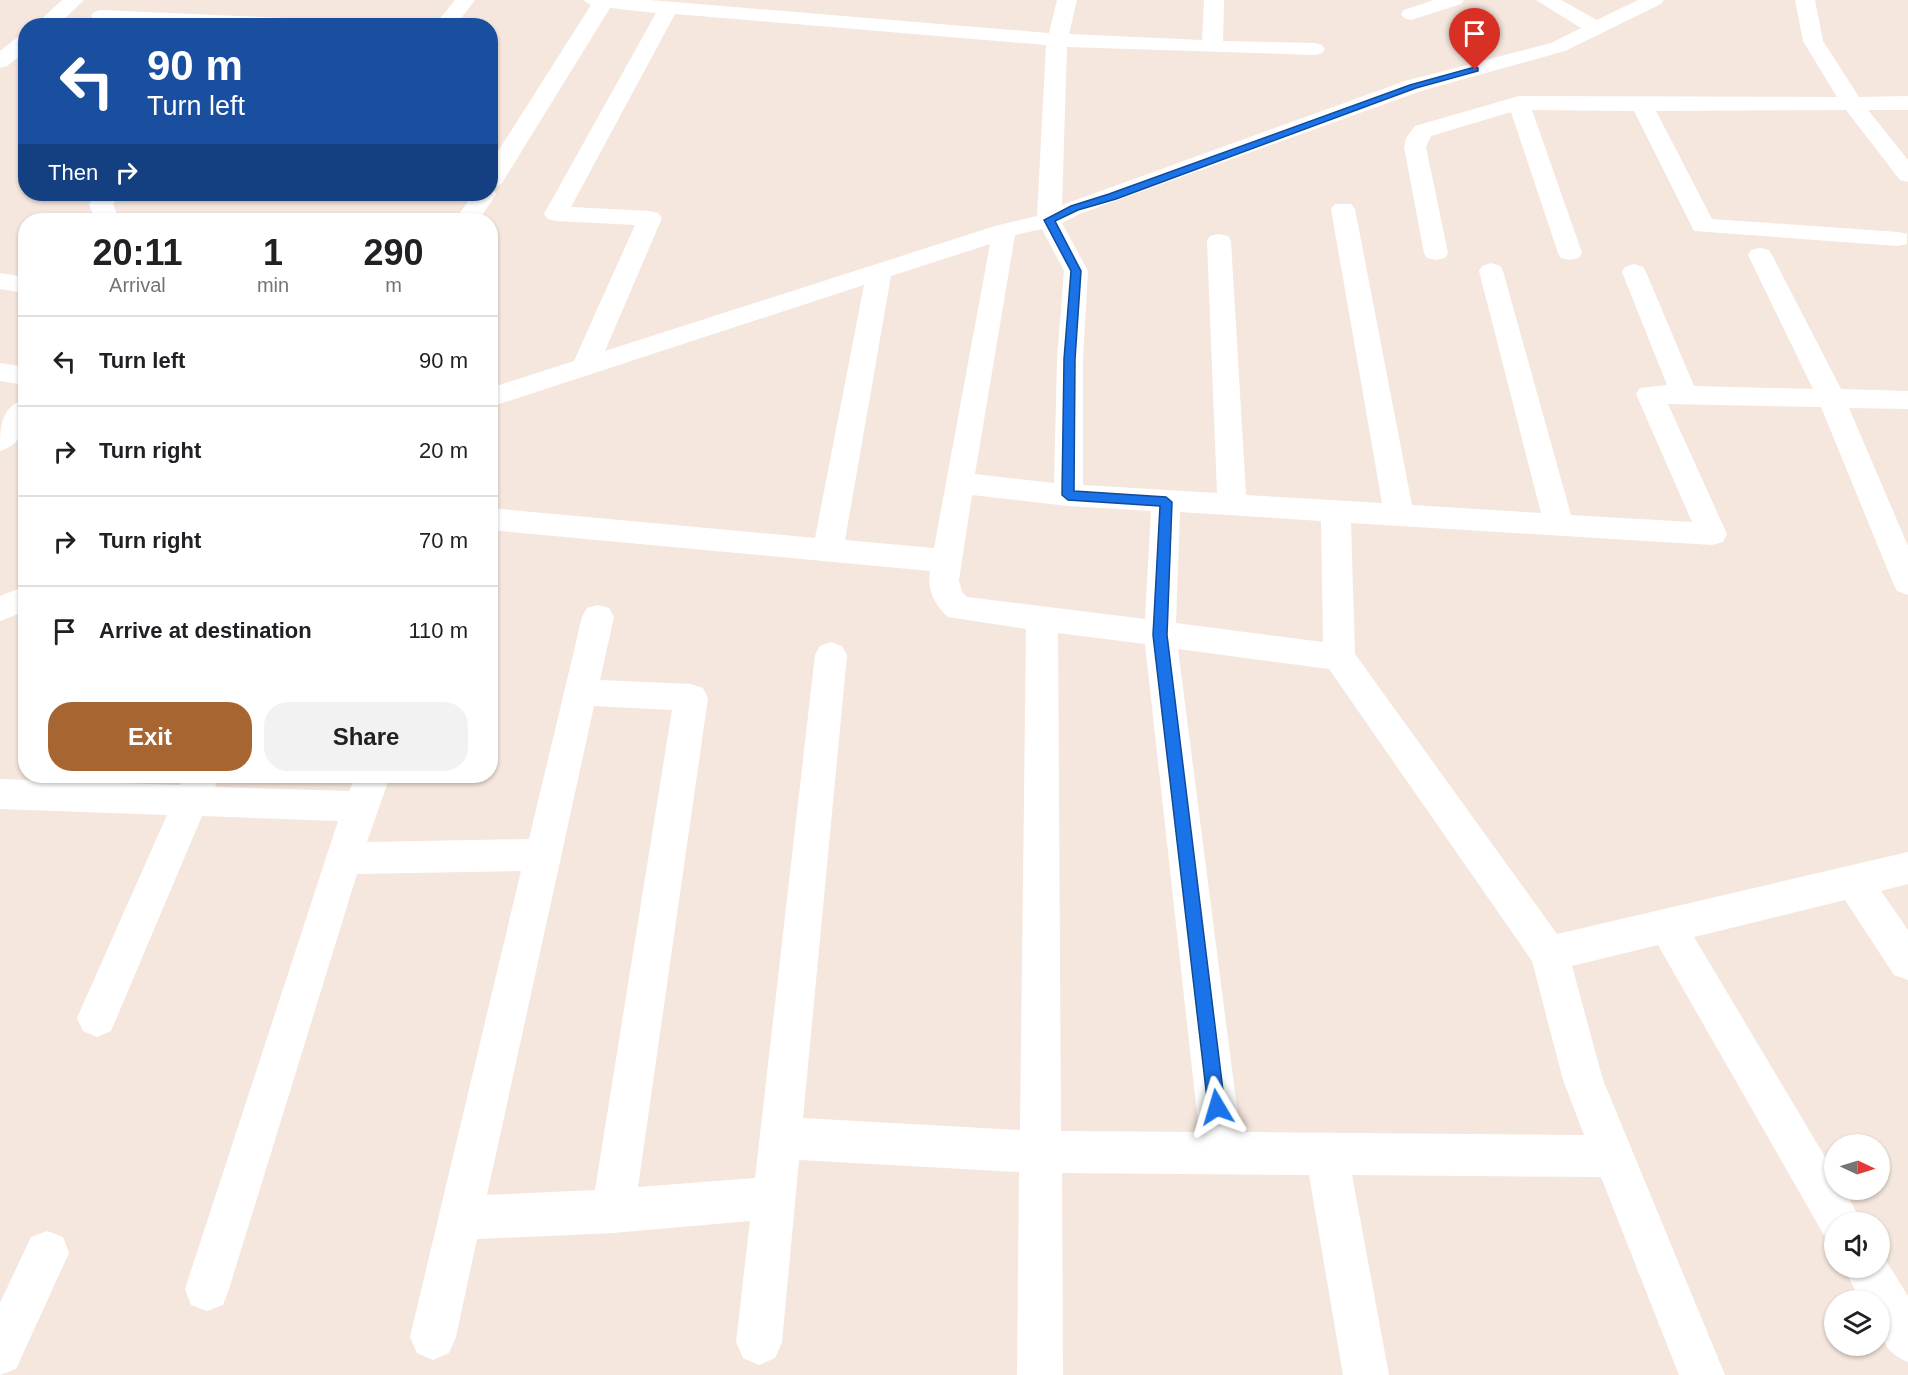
<!DOCTYPE html>
<style>
body{margin:0;font-family:Arial,sans-serif;background:#f2f2f2;color:#202124;height:100vh;display:flex;flex-direction:column;font-size:22px;white-space:nowrap}
*{box-sizing:border-box;margin:0}
p{font-size:20px;color:#757577}
.icon{flex:none;width:33px;height:33px;fill:none;stroke:currentColor;stroke-width:2;stroke-linecap:round;stroke-linejoin:round}
.map{position:relative;flex:1;overflow:hidden}
.side{position:absolute;left:18px;top:213px;width:480px;height:570px;display:flex;flex-direction:column;background:#fff;border-radius:24px;box-shadow:0 2px 4px #0004}
.side>*{flex:none}
.hud{position:absolute;left:18px;top:18px;width:480px;height:183px;border-radius:24px;box-shadow:0 2px 4px #0004;background:#1a4fa0;color:#fff;overflow:hidden}
.needle{width:39px;rotate:94deg}
.controls{position:absolute;left:1824px;top:1134px;display:grid;gap:12px}
.controls a{display:grid;place-items:center;width:66px;height:66px;border-radius:50%;background:#fff;box-shadow:0 2px 4px #0004;font-size:30px}
.pin{position:absolute;display:grid;place-items:center;width:51px;height:51px;color:#fff;margin:-62px -26px;border-radius:50% 50% 50% 0;rotate:-45deg;box-shadow:0 0 6px #0007}
.pin .icon{rotate:45deg}
.me{position:absolute;width:66px;margin:-33px;rotate:353deg;stroke-linejoin:round;filter:drop-shadow(0 0 4px #0008)}
.turn{display:flex;align-items:center;gap:21px;height:126px;padding:0 30px;font-size:27px}
.turn .icon{width:78px;height:78px;stroke-width:2.5}
.turn b{display:block;font-size:42px;line-height:51px}
.then{display:flex;align-items:center;height:57px;padding:0 30px;background:#0003;gap:12px;font-size:22px}
.eta{display:flex;justify-content:space-evenly;align-items:center;height:102px;text-align:center}
.eta b{font-size:36px;font-weight:600;line-height:42px}
.primary-button{display:flex;gap:12px;margin-top:auto;padding:12px 30px}
.primary-button a{flex:1;height:69px;border-radius:24px;background:#a76631;color:#fff;font-size:24px;font-weight:600;line-height:69px;text-align:center}
.primary-button a+a{background:#f2f2f2;color:#202124}
ul{padding:0;list-style:none}
li{display:flex;align-items:center;gap:18px;height:90px;padding:0 30px;border-top:2px solid #e0e0e0}
li div{flex:1}
li b{display:block;font-size:22px}
li em{font-style:normal}
.map>svg:first-child{display:block}
</style>
<div class="map">
<svg width="1908" height="1375" viewBox="0 0 1908 1375">
<rect width="100%" height="100%" fill="#f5e7dd"/>
<g fill="none" stroke-linecap="round" stroke-linejoin="round">
<path fill="#fff" fill-rule="evenodd" d="M62,0H84L57,26H34Z
M455,0H475L455,26H434Z
M583,0H650L1049,33L1057,0H1077L1069,34L1202,40L1204,0H1224L1223,41L1315,43L1322,45L1325,49L1322,53L1315,55L1067,47L1062,205L1405,81L1551,43L1581,28L1536,0H1561L1597,20L1638,0H1664L1661,4L1565,51L1421,91L1082,213L1062,223L1088,271L1083,359V485L1217,493L1207,241L1210,236L1219,234L1228,236L1231,241L1246,495L1382,503L1331,209L1335,204H1351L1355,209L1412,505L1541,513L1479,271L1482,266L1491,263L1500,266L1503,271L1571,515L1692,522L1636,394L1640,388L1667,385L1622,272L1625,267L1634,264L1643,267L1646,272L1694,386L1813,389L1748,255L1751,250L1760,248L1769,250L1772,255L1841,389L1908,391V409L1849,408L1908,546V595L1897,591L1893,583L1821,407L1668,404L1727,534L1723,542L1712,545L1351,523L1355,654L1557,934L1908,852V884L1881,891L1908,930V980L1894,975L1845,900L1694,937L1834,1172V1190H1845L1861,1222H1834V1241L1825,1237L1658,945L1572,966L1603,1080L1725,1375H1679L1601,1177L1352,1175L1389,1375H1343L1309,1175L1062,1173L1063,1375H1017L1019,1172L799,1160L782,1342L775,1358L759,1365L743,1358L736,1342L750,1221L613,1233L477,1239L456,1337L449,1353L433,1360L417,1353L410,1337L521,871L357,874L229,1289L223,1305L207,1311L191,1305L185,1289L338,821L202,816L111,1031L97,1037L83,1031L77,1018L167,815L0,809V779L180,785L185,776H219L215,787L349,791L356,776H390L367,842L529,839L582,617L587,608L598,605L609,608L614,617L600,680L691,684L703,688L708,698L638,1187L755,1178L815,655L820,646L831,642L842,646L847,655L803,1118L1020,1130L1026,629L948,617C934,604 927,590 930,571L490,530V508L815,538L864,285L490,407V388L574,361L635,225L556,221L548,219L544,214L656,13L610,8L502,183L493,189L496,194L479,220H455L473,194H490V164L591,5ZM675,14L1046,45L1037,216L995,226L605,351L662,218L658,213L650,211L571,207ZM1042,229L1064,271L1057,359L1054,483L975,474L1015,235ZM990,244L934,548L845,540L891,276ZM972,495L1068,506L1151,511L1145,619L967,597L962,592L959,580ZM1180,512L1321,521L1323,642L1176,623ZM1058,633L1145,644L1199,1132L1061,1131ZM1178,649L1329,669L1532,961L1563,1080L1584,1135L1240,1132ZM594,706L672,710L595,1190L487,1195Z
M1434,0H1464L1461,4L1411,20L1404,18L1401,14L1404,10Z
M1795,0H1815L1823,41L1859,97L1908,96V110H1868L1908,160V182L1900,180L1846,110L1656,111L1712,219L1898,232L1907,234V244L1898,246L1694,231L1634,111L1532,110L1582,253L1579,258L1570,260L1561,258L1558,253L1511,112L1431,136L1426,147L1448,253L1445,258L1436,260L1427,258L1424,253L1404,147L1406,138L1415,126L1519,96L1837,97L1803,41Z
M101,10L286,18L293,20L296,24L181,26L94,20L91,16L94,12Z
M26,34V51L7,66L0,68V51L19,36Z
M97,194H120L113,204L119,220H95L89,204Z
M0,273L26,277V293L0,289Z
M0,363L26,367V385L0,381Z
M26,399C26,422 26,443 0,451C0,428 0,406 26,399Z
M26,586V611L0,621V596Z
M47,1231L63,1237L69,1253L16,1369L0,1375V1303L31,1237Z
M1880,1251L1908,1296V1362C1877,1349 1880,1330 1880,1300H1860L1844,1268H1880Z"/>
</g>
<path fill="#1a73e8" stroke="#114b97" stroke-width="1.5" d="M1475,67L1478,68V71L1416,88L1116,199L1078,210L1055,221L1081,271L1075,359L1074,491L1166,497L1172,502L1167,635L1225,1107L1223,1113L1217,1115L1211,1113L1208,1107L1153,635L1160,506L1068,500L1062,495L1064,359L1071,271L1044,220L1071,206L1109,194L1410,85Z"/>
</svg>
<div class="controls">
<a><svg class="needle" viewBox="-14 -14 28 28"><path d="M0-13l5 13h-10z" fill="#e53935"/><path d="M0 13l5-13h-10z" fill="#757577"/></svg></a>
<a><svg class="icon" aria-label="sound" viewBox="0 0 24 24"><path d="M4 9h4l5-4v14l-5-4H4zM17 9q2 3 0 6"/></svg></a>
<a><svg class="icon" aria-label="layers" viewBox="0 0 24 24"><path d="M12 4l9 5-9 5-9-5zM3 14l9 5 9-5"/></svg></a>
</div>
<div class="pin" style="left:1475px;top:70px;background:#d93025"><svg class="icon" aria-label="arrive" viewBox="0 0 24 24"><path d="M6 21V4h12l-3 4 3 4H6"/></svg></div>
<svg class="me" style="left:1217px;top:1107px" viewBox="-20 -20 40 40"><path d="M0-17L14 15 0 8-14 15z" fill="#1a73e8" stroke="#fff" stroke-width="4"/></svg>
<div class="hud">
<div class="turn"><svg class="icon" aria-label="left" viewBox="0 0 24 24"><path d="M17 20v-9H6M10 6l-5 5 5 5"/></svg><div><b>90 m</b>Turn left</div></div>
<div class="then">Then<svg class="icon" aria-label="right" viewBox="0 0 24 24"><path d="M7 20v-9h11M14 6l5 5-5 5"/></svg></div>
</div>
<section class="side">
<div class="eta">
<div><b>20:11</b><p>Arrival</p></div>
<div><b>1</b><p>min</p></div>
<div><b>290</b><p>m</p></div>
</div>
<ul>
<li><svg class="icon" aria-label="left" viewBox="0 0 24 24"><path d="M17 20v-9H6M10 6l-5 5 5 5"/></svg><div><b>Turn left</b></div><em>90 m</em></li>
<li><svg class="icon" aria-label="right" viewBox="0 0 24 24"><path d="M7 20v-9h11M14 6l5 5-5 5"/></svg><div><b>Turn right</b></div><em>20 m</em></li>
<li><svg class="icon" aria-label="right" viewBox="0 0 24 24"><path d="M7 20v-9h11M14 6l5 5-5 5"/></svg><div><b>Turn right</b></div><em>70 m</em></li>
<li><svg class="icon" aria-label="arrive" viewBox="0 0 24 24"><path d="M6 21V4h12l-3 4 3 4H6"/></svg><div><b>Arrive at destination</b></div><em>110 m</em></li>
</ul>
<div class="primary-button"><a>Exit</a><a>Share</a></div>
</section>
</div>
